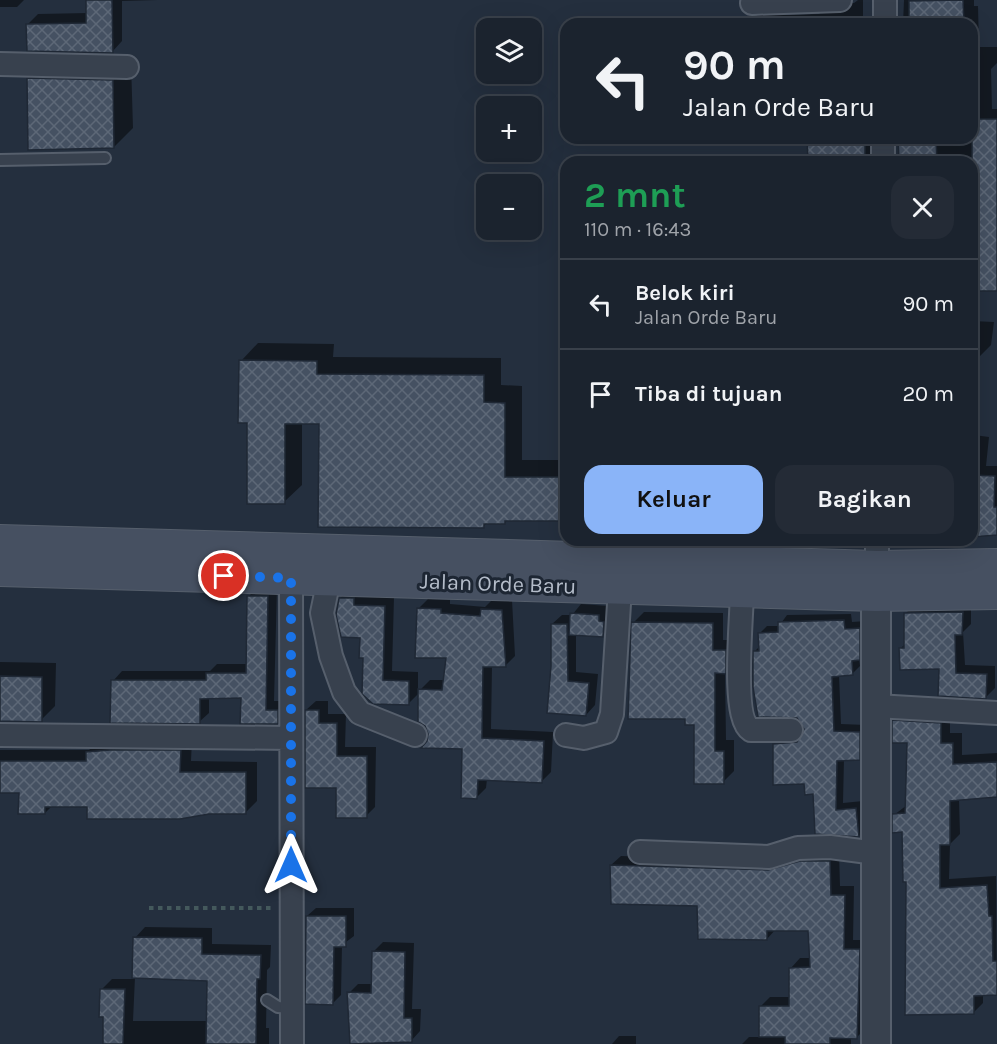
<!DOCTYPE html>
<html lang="id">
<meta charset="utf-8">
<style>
body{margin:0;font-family:Karla,sans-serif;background:#242b36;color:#f1f3f6;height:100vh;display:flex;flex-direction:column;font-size:22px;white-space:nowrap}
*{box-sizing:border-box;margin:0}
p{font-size:20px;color:#a0a4aa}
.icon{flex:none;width:33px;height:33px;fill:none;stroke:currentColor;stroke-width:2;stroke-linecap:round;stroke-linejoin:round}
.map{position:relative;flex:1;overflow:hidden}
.side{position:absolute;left:560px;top:156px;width:418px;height:390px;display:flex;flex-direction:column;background:#1b232e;border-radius:18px;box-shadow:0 6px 24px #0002,0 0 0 2px #39404a}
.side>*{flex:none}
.guide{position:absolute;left:560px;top:18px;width:418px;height:126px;border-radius:18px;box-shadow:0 6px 24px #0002,0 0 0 2px #39404a;background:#1b232e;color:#f1f3f6;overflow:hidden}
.controls{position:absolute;left:476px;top:18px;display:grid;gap:12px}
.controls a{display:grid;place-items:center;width:66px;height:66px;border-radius:12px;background:#1b232e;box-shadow:0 6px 24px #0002,0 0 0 2px #39404a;font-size:30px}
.pin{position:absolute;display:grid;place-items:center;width:51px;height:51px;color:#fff;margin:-26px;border:3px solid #fff;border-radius:50%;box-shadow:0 2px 6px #0007}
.me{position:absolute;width:66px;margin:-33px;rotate:0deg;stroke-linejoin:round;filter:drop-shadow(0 0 4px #0008)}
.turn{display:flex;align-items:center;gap:21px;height:126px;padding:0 24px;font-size:27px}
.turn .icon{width:78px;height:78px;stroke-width:2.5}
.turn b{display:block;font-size:42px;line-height:51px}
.round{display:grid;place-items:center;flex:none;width:63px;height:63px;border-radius:18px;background:#242b36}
.overview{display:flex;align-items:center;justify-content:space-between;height:102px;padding:0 24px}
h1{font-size:36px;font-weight:700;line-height:45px;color:#1e9e55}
.primary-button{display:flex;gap:12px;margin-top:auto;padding:12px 24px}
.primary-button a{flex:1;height:69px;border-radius:18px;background:#8ab4f8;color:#111;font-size:24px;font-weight:700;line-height:69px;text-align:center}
.primary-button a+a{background:#242b36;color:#f1f3f6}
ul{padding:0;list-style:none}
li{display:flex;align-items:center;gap:18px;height:90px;padding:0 24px;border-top:2px solid #39404a}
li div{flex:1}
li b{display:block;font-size:22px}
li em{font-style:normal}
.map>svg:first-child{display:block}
</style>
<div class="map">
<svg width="997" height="1044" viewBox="0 0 997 1044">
<defs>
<pattern id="building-cross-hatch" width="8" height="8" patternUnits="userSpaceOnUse" patternTransform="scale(1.5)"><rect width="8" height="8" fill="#455162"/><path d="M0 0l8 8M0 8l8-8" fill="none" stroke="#5d6877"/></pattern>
</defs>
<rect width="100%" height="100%" fill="#242f3e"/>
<path fill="#0007" fill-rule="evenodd" d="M0,0H24L17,7H0Z
M88,0H158L122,1V41L112,52L28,24L38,14L88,13Z
M858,0H863V24H750L761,10L784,11V15L819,14L830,4L854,3Z
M904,0H974V6H978L979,47H997V63L991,69L992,109H997V291L972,290V162H907L897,138H972V24H903Z
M47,60L131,62L133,128L114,147L28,79Z
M808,138H876V153L867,162H809Z
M972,321L994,322L991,345L980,356H972Z
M258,343L334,344L333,357L501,358V385L522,386V460H566V519H508L505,523H487L483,527L320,423L302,422V485L284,502L248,422L241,361Z
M972,406L974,435L989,437L986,466H997V534H972Z
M258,587H277L274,701H287V713L277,723L242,697L209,698V713L199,722L113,681L122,671H210L217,664H248L249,596Z
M350,589L394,597L392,671L418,672V692L430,680H445L448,657L418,609L428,599L450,600V604L485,607L492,600H512L515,656L506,665L492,666L491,729L553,732L551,772L541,782L487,779L486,788L477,797L463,748L429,741L430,733L420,692L409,703L374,702L361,636L340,598Z
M971,603V624L963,632L965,665L995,666V688L986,697L940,667L900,649L905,644L906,613L915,604Z
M581,604L608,606L612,626L603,635L576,634V672L598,674L595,705L586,715L553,667L552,624L562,615H572Z
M644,612L723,613V640H736V661L725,672L726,740H734V771L723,782L696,724L686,718L633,623Z
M851,614L852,622L866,621V651L859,658L860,666L852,674L839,675L841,724L866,725V751L859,759H844L843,803L863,801L866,828L859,836L805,783L774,744L782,737L803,735L806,729L754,652L760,646V633L767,626H779L787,615Z
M0,662L56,663L55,706L41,720L0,719Z
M316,701H328V714H346L345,747H376L375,807L366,816L337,787L306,710Z
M904,711L950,714V733H962V755L997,753V796L959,799L960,834L950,844L949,879L996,876L997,994H983V1003L973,1013L908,880L904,830L894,815L907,805L908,742L894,721Z
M192,739L191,761L257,762V801L245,813L52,806L45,813L20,792L0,791V750H89L99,741Z
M839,852L840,886H854L853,940H869L866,1028L856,1038H851V1044H742L749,1037H761L760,1007L770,997H790L791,968L800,958H811L810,930L776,929L767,939L611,865L621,856L779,861Z
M316,908H354V936L342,945L341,995L332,1004L307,916Z
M145,927L212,928V944L271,945L270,967L267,970L266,1028H269V1044H105L101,990L112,979H134L135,938ZM135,977L209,979L208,1021H133Z
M383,942L414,943L412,1009H421L420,1031L411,1041L351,1044L349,993L358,984H372L373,952Z
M619,1036H636V1044H612Z"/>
<path fill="url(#building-cross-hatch)" stroke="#1f2835" stroke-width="1.5" d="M86,0H112L113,53L27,51L26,24L86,23Z
M963,0L964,24H909V1Z
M27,78L113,80L114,148L28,150Z
M972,119H997V291H972Z
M807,138H865V162H808Z
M898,138H936L937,162H899Z
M239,360L317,361V374L484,375V402L505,403V477H566V521H505V524H484V528L318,527L319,424H285V504H247V423H238Z
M972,475L995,476L994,507H997V535L972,537Z
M247,596H268L266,710H278V724H240L241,698L200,699V724L110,723L111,680H206V673H246Z
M339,598H354V605L385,606L383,680L409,681V705L373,704L362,694L363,658H359L360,638L341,637L336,615Z
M417,608L441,609V613L480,616L481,609L502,610L506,667H483L482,738L544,741L542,783L478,780L477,799L461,798L462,749L421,748L427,741L428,734L425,726L418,722V689L442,690L446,658H415Z
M963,612L962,635H955L956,673L987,674L986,699L938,696L939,669L900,670L899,648H904V613Z
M570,613L599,615V621L604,622L603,637L569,635Z
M844,620L845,629L860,628V660L852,661L853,675L832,677L834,731L860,732V760L837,761L836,810L856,808L859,837L815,834L813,794L805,795L804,784L773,785V744L797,742L804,729L797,718L758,717L753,687V651H759L758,633L778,632V622Z
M631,622L713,623V650H726V674L715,673V751H724V784H694V725H685V719H628Z
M551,624H567L568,681L589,683L586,716L547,713L551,666Z
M0,676L42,677V722L0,721Z
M305,710H319V723H337V756H367V818H336V788H305Z
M892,720L941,723V743H953V764L997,762V797L950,801V845H940V888L987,885L989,916H992L993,961H997V995L974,996V1014L905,1015L906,882H903L902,832L892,833V814L905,813L907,743H892Z
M110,750H181L180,772H246V814H209L180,819H87V807H45V814H18L19,793H0V761H86V752Z
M800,861H830L831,895H845L844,949H860L857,1039L830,1038V1044H785V1037H759V1006H789V968L810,967L808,931H767V940L698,939L697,906L611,904L610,865L768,870Z
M306,916H346V947H334L333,1005L305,1004Z
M133,937L202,938V954L261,955L260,979H257L256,1044H206L207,981L132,978Z
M372,951L405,952L404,1018H412V1042L350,1044L347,992L371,993Z
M100,989H125L123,1044H103V1017H99Z"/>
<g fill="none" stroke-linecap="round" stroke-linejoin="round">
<g stroke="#565f6c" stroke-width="14">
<path id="service" d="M0,160L105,158
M267,1000L278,1007L292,1008"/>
</g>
<g stroke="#565f6c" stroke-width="26">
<path id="minor" d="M752,3L840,0
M885,24V0
M0,64L127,67
M883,162V138
M877,567V540
M291,578L292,1044
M329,579L322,613L331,656L344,692L360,713L415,735
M742,591C742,616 731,718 751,730H791
M876,706L997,713
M0,735L291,738
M566,735L584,738L606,732L612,714L620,588
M640,852L769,857L798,848L830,847L876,853"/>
</g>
<g stroke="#565f6c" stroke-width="32">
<path id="tertiary" d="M876,1044V595"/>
</g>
<g stroke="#565f6c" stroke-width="34">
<path id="secondary" d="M0,541L877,567L997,565
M0,570L876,595L997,593"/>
</g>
<path stroke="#44595c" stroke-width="4" stroke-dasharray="4.5 4.5" stroke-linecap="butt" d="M149,908H272"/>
<use href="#service" stroke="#38414e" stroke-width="10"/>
<use href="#minor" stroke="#38414e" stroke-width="22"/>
<use href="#tertiary" stroke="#38414e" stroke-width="28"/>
<use href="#secondary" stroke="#465061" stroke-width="32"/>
</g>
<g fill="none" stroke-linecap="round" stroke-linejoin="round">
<path stroke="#1a73e8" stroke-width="10" stroke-dasharray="0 18" d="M224,576L291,578V865"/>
</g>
<g text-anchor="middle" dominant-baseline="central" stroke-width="6" stroke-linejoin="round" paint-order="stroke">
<g font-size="22" fill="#b4bcc9" stroke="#1d2633">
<text transform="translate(498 584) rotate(2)">Jalan Orde Baru</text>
</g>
</g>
</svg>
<div class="controls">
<a><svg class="icon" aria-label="layers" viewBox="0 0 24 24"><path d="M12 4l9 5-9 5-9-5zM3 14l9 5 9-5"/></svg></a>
<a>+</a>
<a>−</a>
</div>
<div class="pin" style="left:224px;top:576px;background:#d93025"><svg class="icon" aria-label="arrive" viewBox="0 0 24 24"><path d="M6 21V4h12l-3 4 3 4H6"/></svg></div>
<svg class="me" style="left:291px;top:865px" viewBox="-20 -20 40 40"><path d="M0-17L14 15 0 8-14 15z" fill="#1a73e8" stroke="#fff" stroke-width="4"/></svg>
<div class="guide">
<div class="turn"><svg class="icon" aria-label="left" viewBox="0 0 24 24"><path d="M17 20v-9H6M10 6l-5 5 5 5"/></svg><div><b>90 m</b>Jalan Orde Baru</div></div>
</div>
<section class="side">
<div class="overview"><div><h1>2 mnt</h1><p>110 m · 16:43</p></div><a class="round"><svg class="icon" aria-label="close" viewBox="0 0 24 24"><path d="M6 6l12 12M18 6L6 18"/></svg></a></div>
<ul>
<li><svg class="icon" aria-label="left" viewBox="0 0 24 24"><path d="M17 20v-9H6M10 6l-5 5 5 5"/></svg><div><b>Belok kiri</b><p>Jalan Orde Baru</p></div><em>90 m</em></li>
<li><svg class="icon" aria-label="arrive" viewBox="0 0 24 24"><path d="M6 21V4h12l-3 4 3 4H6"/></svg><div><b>Tiba di tujuan</b></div><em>20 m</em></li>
</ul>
<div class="primary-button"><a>Keluar</a><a>Bagikan</a></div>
</section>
</div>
